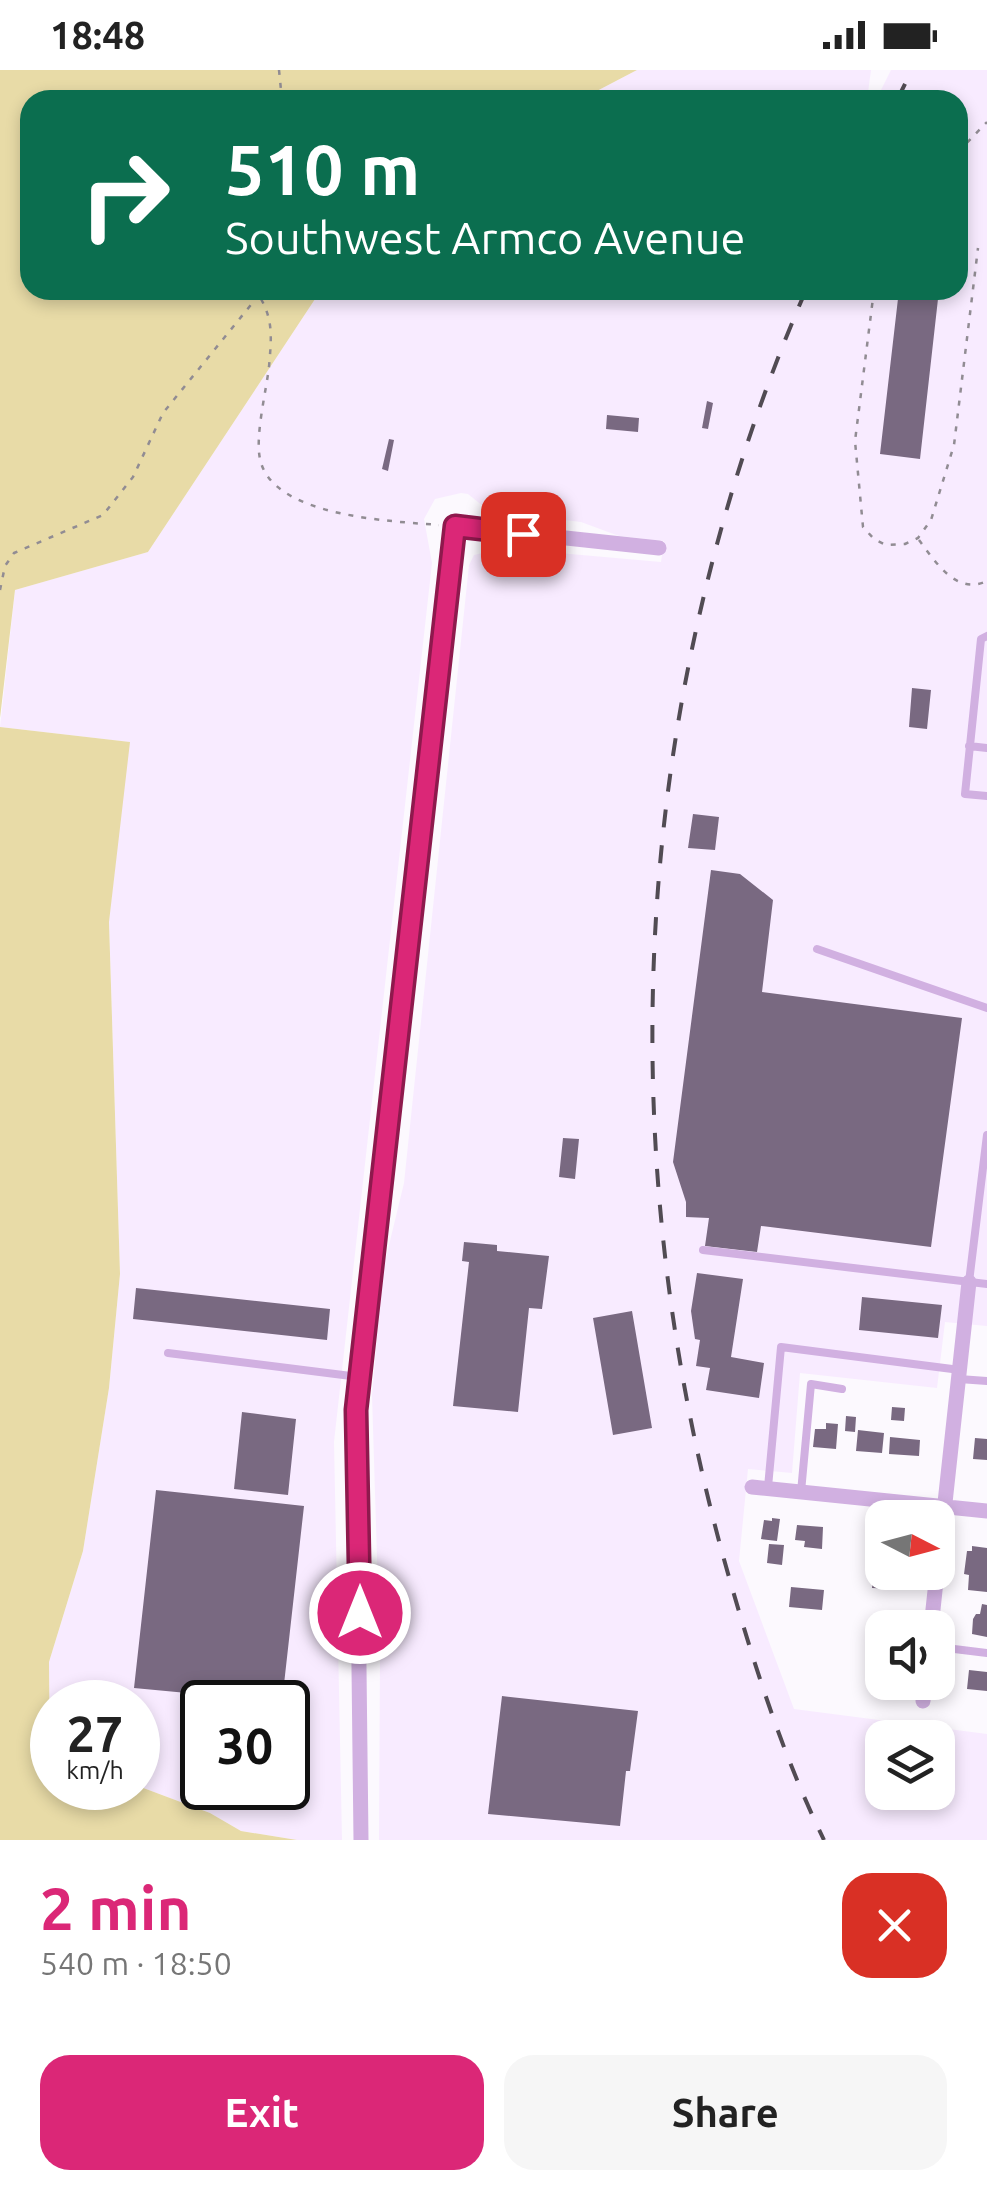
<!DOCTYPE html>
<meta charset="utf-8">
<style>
body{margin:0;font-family:Ubuntu,sans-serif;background:#f6f6f6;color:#222;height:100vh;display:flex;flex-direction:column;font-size:38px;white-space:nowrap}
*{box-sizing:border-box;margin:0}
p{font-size:32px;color:#767676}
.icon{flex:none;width:55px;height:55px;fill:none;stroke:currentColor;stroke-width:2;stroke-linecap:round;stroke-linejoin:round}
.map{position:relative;height:1770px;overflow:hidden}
.sheet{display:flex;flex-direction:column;background:#fff;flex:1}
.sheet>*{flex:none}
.banner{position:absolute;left:20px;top:20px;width:948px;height:210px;border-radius:30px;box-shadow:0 5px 15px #0003;background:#0b6e4f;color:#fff;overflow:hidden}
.needle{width:65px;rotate:96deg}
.tools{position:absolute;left:865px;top:1430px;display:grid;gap:20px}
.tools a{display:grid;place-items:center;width:90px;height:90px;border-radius:20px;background:#fff;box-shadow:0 5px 15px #0003;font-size:50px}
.speed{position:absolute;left:30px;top:1610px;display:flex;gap:20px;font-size:50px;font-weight:700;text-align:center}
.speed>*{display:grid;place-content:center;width:130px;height:130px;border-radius:50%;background:#fff;box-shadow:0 5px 15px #0003;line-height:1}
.speed small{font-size:25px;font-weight:400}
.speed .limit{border:5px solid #111;border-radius:15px;background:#fff;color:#111}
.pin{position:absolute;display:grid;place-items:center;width:85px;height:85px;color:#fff;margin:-42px;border-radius:20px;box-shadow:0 5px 15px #0006}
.me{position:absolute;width:110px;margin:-55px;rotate:0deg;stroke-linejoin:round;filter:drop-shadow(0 0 8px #0008)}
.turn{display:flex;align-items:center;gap:35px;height:210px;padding:0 40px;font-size:45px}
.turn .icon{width:130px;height:130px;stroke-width:2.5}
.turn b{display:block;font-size:70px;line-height:85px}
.round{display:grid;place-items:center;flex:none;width:105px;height:105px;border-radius:30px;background:#f6f6f6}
.headline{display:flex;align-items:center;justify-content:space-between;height:170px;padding:0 40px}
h1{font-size:60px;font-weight:700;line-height:75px;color:#db2777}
.cta{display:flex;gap:20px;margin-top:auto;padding:20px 40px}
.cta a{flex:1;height:115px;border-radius:30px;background:#db2777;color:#fff;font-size:40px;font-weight:700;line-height:115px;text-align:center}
.cta a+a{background:#f6f6f6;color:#222}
.status{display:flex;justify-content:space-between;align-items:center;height:70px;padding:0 50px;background:#fff;direction:ltr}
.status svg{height:28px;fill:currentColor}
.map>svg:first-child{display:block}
</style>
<div class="status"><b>18:48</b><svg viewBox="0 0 49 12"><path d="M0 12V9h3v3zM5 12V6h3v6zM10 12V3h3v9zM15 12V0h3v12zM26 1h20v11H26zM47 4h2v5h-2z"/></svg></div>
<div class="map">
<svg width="987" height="1770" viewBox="0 0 987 1770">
<rect width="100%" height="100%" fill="#fcf9fe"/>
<path fill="#f8ebff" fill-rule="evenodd" d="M637,0H871L867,30H550L593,23Z
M891,0H987V1256L945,1252L937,1318L800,1303L792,1403L748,1399L739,1491L794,1639L987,1664V1770H379L380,1585L372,1325L383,1200L404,1113L469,495L474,485L503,478L661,492L664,471L619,466L581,452L489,441L468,424L461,423L435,429L424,449L432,493L334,1372L342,1770H297L241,1761L210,1743L138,1716V1632H52L50,1712L49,1592L83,1481L109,1318L120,1204L109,850L129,672L0,657L15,520L148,482L321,220H958V30H876ZM202,1632H288V1718H202ZM882,1668H938V1722H882Z"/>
<path fill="#e8dba7" d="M0,0H637L593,23L550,30H30V220H321L148,482L15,520L0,648Z
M0,657L130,672L109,852L120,1204L109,1318L83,1481L49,1592L50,1711L52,1718L138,1716L210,1743L241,1761L297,1770H0Z"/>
<path fill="#796981" d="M899,220H939L920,389L880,384Z
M707,331L713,333L708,359L702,358Z
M607,345L639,348L638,362L606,359Z
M389,369L394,370L388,401L382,399Z
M912,618L931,620L927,659L909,657Z
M693,744L719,747L715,780L688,778Z
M711,800L740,804L773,830L762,922L962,948L931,1177L761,1156L757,1182L705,1176L709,1148L686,1147V1132L673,1092Z
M563,1068L579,1069L575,1109L559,1107Z
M464,1172L497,1175V1181L549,1186L542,1239L529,1238L518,1342L453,1336L469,1192L462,1191Z
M697,1203L743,1209L731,1287L764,1293L759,1328L706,1320L710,1298L696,1296L700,1270L695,1269L691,1241Z
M136,1218L330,1239L327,1270L133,1249Z
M862,1227L942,1235L938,1268L859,1260Z
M632,1241L652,1358L613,1365L593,1248Z
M892,1337L905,1338L904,1351L891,1350Z
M242,1342L296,1349L288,1425L234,1419Z
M846,1346L856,1347L855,1362L845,1361Z
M826,1353L838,1354L836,1379L813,1377L815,1359H826Z
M858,1360L884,1363L882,1383L856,1381Z
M890,1367L920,1370L919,1386L889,1384Z
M975,1368L987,1369V1390L973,1389Z
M156,1420L304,1436L282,1632L134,1618Z
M772,1448L780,1449L777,1471L761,1469L764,1450L772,1451Z
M797,1455L823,1457L822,1479L804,1477L805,1471L795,1470Z
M769,1474L784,1475L782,1495L767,1493Z
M972,1476L987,1478V1522L968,1520L969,1505L964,1504L967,1481H972Z
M875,1496L882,1497V1502L919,1506L918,1520L872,1518Z
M791,1517L824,1520L822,1540L789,1537Z
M982,1534L987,1535V1567L972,1564L973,1549L976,1544H980Z
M969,1600L987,1602V1621L967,1619Z
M502,1626L638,1641L630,1701H626L620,1756L488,1744Z"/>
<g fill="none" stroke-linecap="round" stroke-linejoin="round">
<path stroke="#918c93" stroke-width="2.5" stroke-dasharray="5 8" stroke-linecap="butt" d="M279,0L282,30
M958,82L987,52
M874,220L855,371L863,457L874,469L886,475L905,474L918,468L931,450L954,375L978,178
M261,229C274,252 271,271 269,297C266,322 255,366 260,389C272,447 391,451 439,455
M919,470C935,491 956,526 987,511
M0,520L5,496L14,483L103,445L133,407L163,343L263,220"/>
<path stroke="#d1b0e1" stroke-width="8" d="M987,566L981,569L965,724L987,726
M969,676L987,678
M817,879L987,938
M703,1180L987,1214
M969,1212L987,1065
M168,1283L359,1307
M959,1309L987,1311
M768,1417L781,1277L960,1300
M801,1422L811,1314L842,1319
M938,1577L987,1583"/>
<path stroke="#d1b0e1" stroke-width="15" d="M752,1417L987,1441
M938,1497L969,1212
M931,1558L937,1502
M923,1631L925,1612
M361,1770L356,1340L455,456L659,478"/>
<path stroke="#514b53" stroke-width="4" stroke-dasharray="18 18" stroke-linecap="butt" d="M897,30L912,0
M806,220C628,629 607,1087 731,1514C756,1601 784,1688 824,1770"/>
</g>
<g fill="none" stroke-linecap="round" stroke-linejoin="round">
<g stroke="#8e194d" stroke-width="25">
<path id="route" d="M360,1543L356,1340L455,456L523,464"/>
</g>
<use href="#route" stroke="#db2777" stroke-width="18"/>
</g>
</svg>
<div class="tools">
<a><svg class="needle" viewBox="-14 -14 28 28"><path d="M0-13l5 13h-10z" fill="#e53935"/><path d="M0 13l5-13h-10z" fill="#767676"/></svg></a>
<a><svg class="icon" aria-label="sound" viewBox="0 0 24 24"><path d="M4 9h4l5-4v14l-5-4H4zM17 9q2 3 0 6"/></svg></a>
<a><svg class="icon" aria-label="layers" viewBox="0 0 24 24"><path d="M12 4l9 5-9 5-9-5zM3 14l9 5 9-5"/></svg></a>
</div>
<div class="speed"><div>27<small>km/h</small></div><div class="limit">30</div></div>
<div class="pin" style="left:523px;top:464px;background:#d93025"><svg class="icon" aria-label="arrive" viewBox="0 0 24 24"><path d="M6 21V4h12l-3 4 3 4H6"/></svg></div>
<svg class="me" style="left:360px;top:1543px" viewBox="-20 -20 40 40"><circle r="17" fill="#db2777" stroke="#fff" stroke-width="3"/><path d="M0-11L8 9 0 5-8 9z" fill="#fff"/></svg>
<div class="banner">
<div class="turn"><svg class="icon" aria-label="right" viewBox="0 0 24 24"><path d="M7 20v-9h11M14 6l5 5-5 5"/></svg><div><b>510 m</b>Southwest Armco Avenue</div></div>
</div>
</div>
<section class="sheet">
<div class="headline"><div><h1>2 min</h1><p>540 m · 18:50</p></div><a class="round" style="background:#d93025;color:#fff"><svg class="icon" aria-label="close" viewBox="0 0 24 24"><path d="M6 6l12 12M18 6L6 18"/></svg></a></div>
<div class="cta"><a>Exit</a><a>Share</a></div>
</section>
